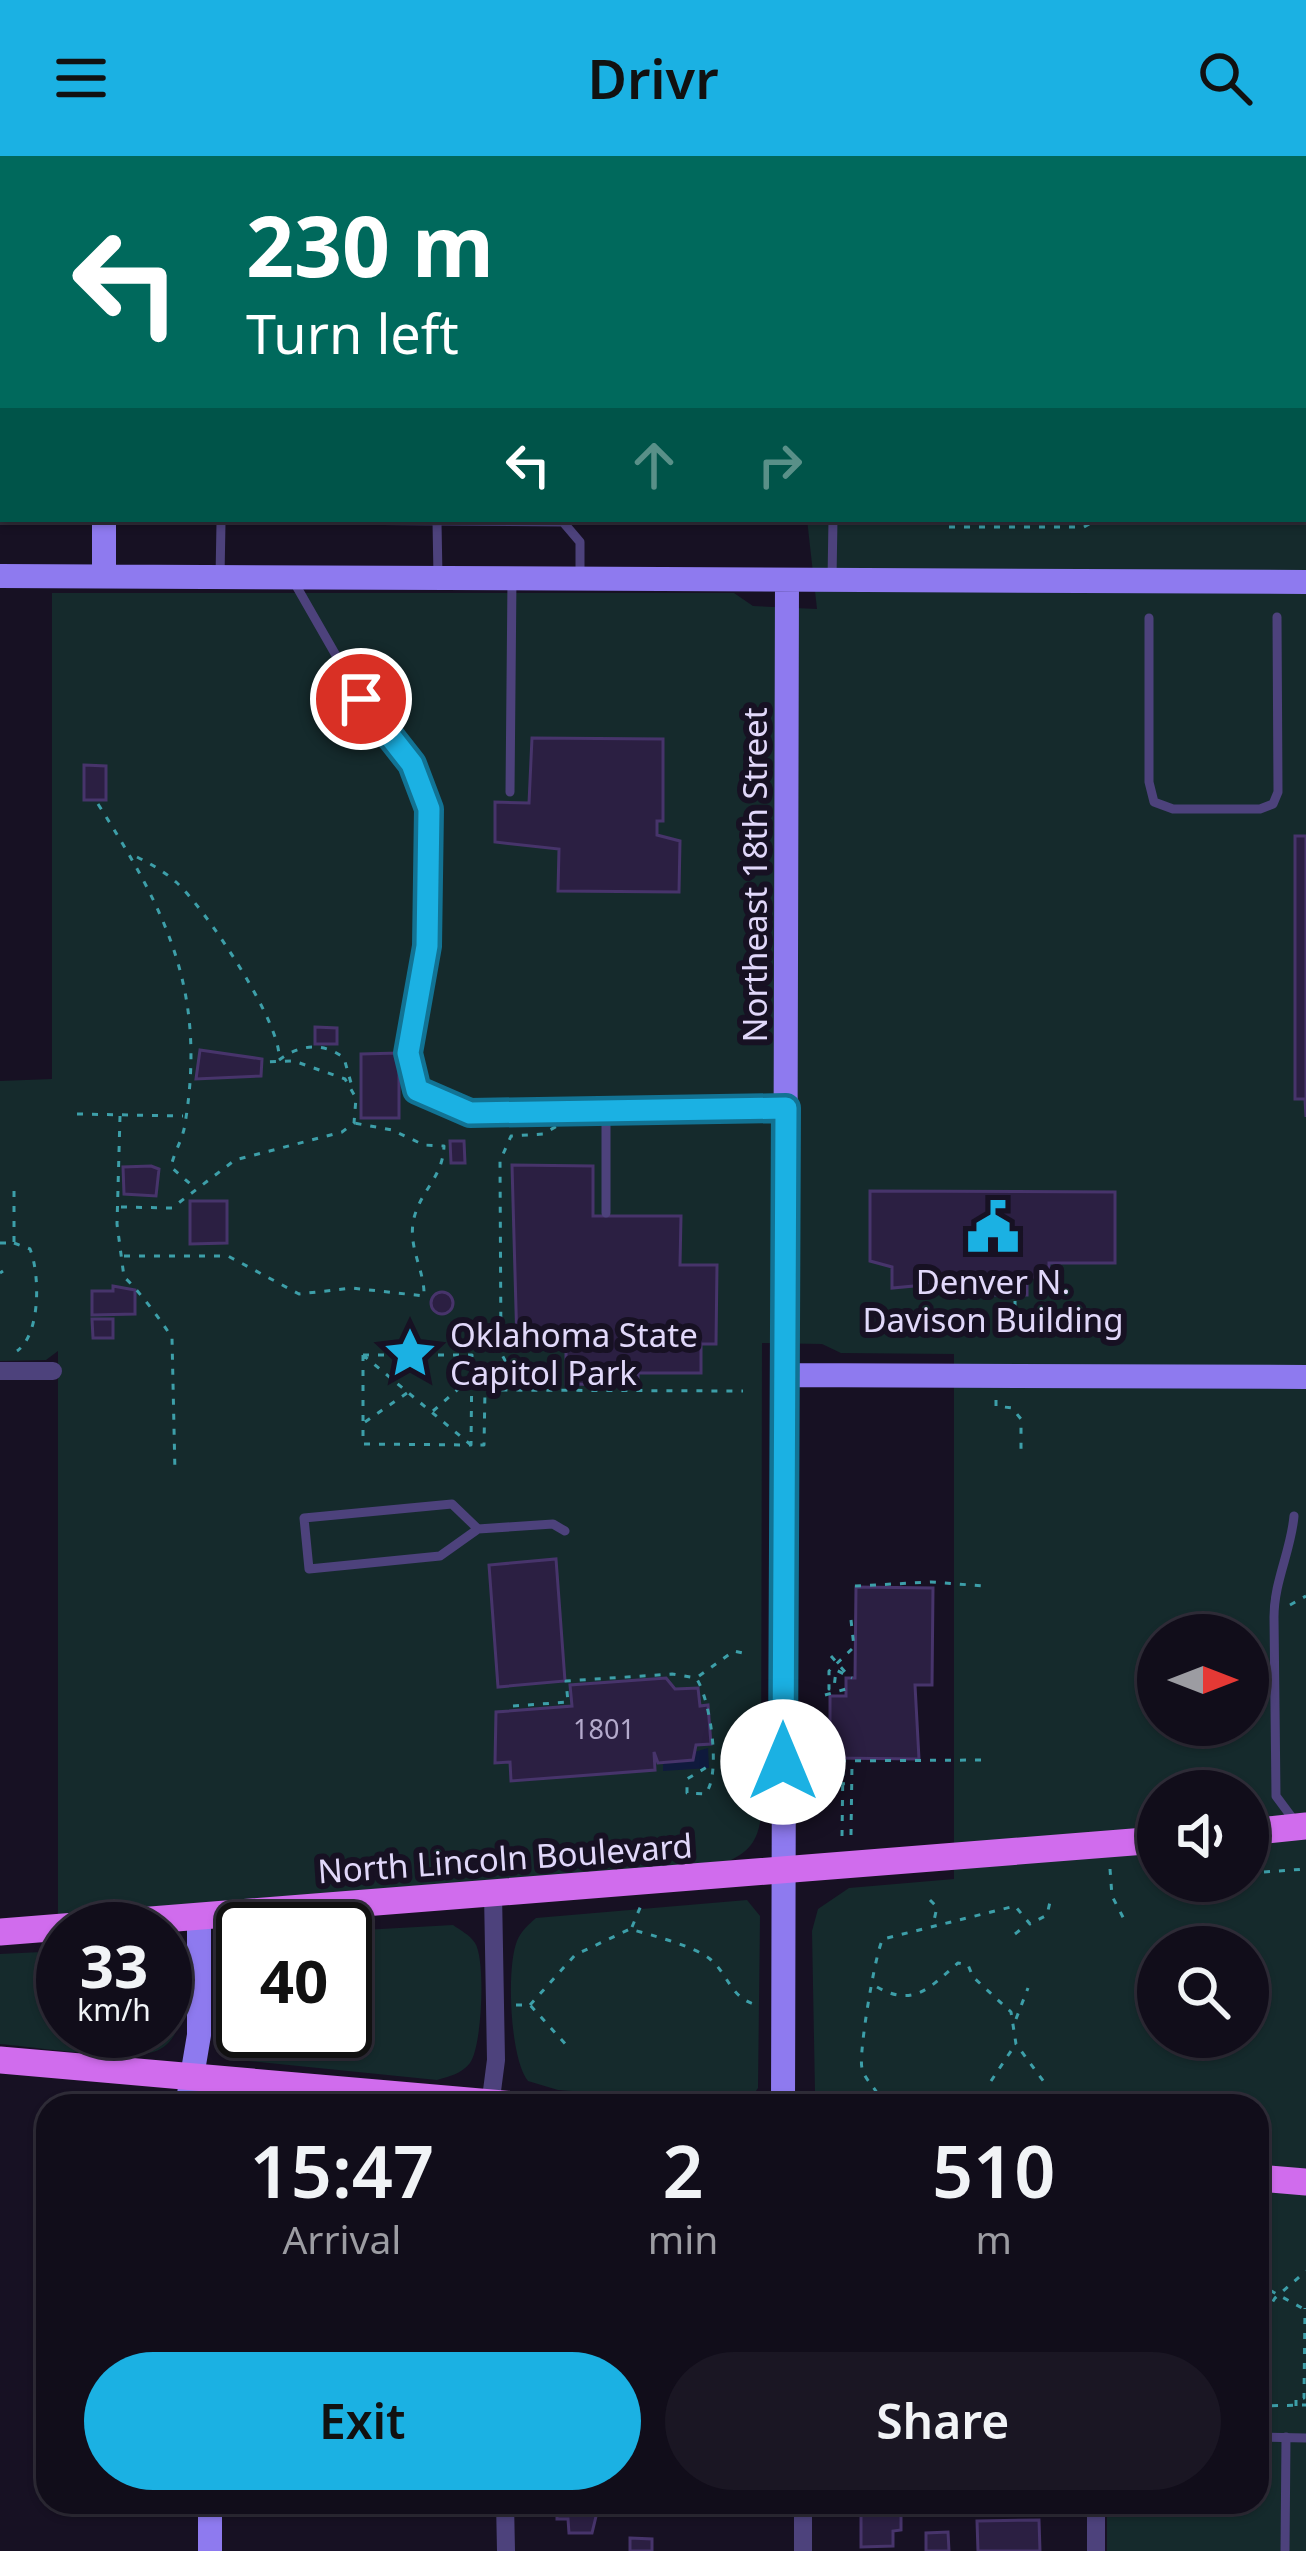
<!DOCTYPE html>
<style>
body{margin:0;font-family:"Noto Sans",sans-serif;background:#1a1623;color:#f1f3f6;height:100vh;display:flex;flex-direction:column;font-size:45px;white-space:nowrap}
*{box-sizing:border-box;margin:0}
p{font-size:39px;color:#9c9ca2}
.icon{flex:none;width:66px;height:66px;fill:none;stroke:currentColor;stroke-width:2;stroke-linecap:round;stroke-linejoin:round}
.map{position:relative;flex:1;overflow:hidden}
.panel{position:absolute;left:36px;top:1938px;width:1233px;height:420px;display:flex;flex-direction:column;background:#110d1a;border-radius:36px;box-shadow:0 3px 9px #0004,0 0 0 3px #302d39}
.panel>*{flex:none}
.top-card{position:absolute;left:0px;top:0px;width:1308px;height:366px;box-shadow:0 3px 9px #0004,0 0 0 3px #302d39;background:#00695c;color:#fff;overflow:hidden}
.needle{width:78px;rotate:90deg}
.buttons{position:absolute;left:1137px;top:1458px;display:grid;gap:24px}
.buttons a{display:grid;place-items:center;width:132px;height:132px;border-radius:50%;background:#110d1a;box-shadow:0 3px 9px #0004,0 0 0 3px #302d39;font-size:60px}
.speed{position:absolute;left:36px;top:1746px;display:flex;gap:24px;font-size:60px;font-weight:700;text-align:center}
.speed>*{display:grid;place-content:center;width:156px;height:156px;border-radius:50%;background:#110d1a;box-shadow:0 3px 9px #0004,0 0 0 3px #302d39;line-height:1}
.speed small{font-size:30px;font-weight:400}
.speed .limit{border:6px solid #111;border-radius:18px;background:#fff;color:#111}
.pin{position:absolute;display:grid;place-items:center;width:102px;height:102px;color:#fff;margin:-51px;border:6px solid #fff;border-radius:50%;box-shadow:0 3px 12px #0007}
.me{position:absolute;width:132px;margin:-66px;rotate:0deg;stroke-linejoin:round;filter:drop-shadow(0 0 9px #0008)}
.turn{display:flex;align-items:center;gap:42px;height:252px;padding:0 48px;font-size:54px}
.turn .icon{width:156px;height:156px;stroke-width:2.5}
.turn b{display:block;font-size:84px;line-height:102px}
.lanes{display:flex;align-items:center;height:114px;padding:0 48px;background:#0003;justify-content:center;gap:60px;direction:ltr}
.lanes .off{opacity:.35}
.eta{display:flex;justify-content:space-evenly;align-items:center;height:204px;text-align:center}
.eta b{font-size:72px;font-weight:600;line-height:84px}
.cta{display:flex;gap:24px;margin-top:auto;padding:24px 48px}
.cta a{flex:1;height:138px;border-radius:72px;background:#1bb1e3;color:#111;font-size:48px;font-weight:600;line-height:138px;text-align:center}
.cta a+a{background:#1a1623;color:#f1f3f6}
header{display:flex;justify-content:space-between;align-items:center;height:156px;padding:0 48px;background:#1bb1e3;color:#111;font-size:54px;font-weight:600}
.map>svg:first-child{display:block}
</style>
<header><svg class="icon" aria-label="menu" viewBox="0 0 24 24"><path d="M4 6h16M4 12h16M4 18h16"/></svg>Drivr<svg class="icon" aria-label="search" viewBox="0 0 24 24"><circle cx="10" cy="10" r="6"/><path d="M15 15l6 6"/></svg></header>
<div class="map">
<svg width="1306" height="2395" viewBox="0 0 1306 2395">
<rect width="100%" height="100%" fill="#171123"/>
<path fill="#152a2c" fill-rule="evenodd" d="M809,0H1306V2395H1107V2346H1257V1950H825L815,1936L812,1775L818,1753L849,1732L954,1723V1198L841,1197L822,1188L762,1187L761,1658C759,1682 751,1695 729,1705L58,1762V1195L46,1204L0,1205V925L52,923V437H734L753,450L817,453L807,363H1305V3ZM1158,1479H1248V1569H1158ZM1158,1635H1248V1725H1158ZM1158,1791H1248V1881H1158Z
M747,1744L760,1760L758,1932L747,1948L558,1934L528,1925C510,1903 506,1812 517,1785C521,1775 528,1769 536,1762Z
M453,1769C460,1774 470,1779 475,1787C486,1804 482,1891 470,1907C461,1918 450,1920 437,1924L248,1905L220,1883L217,1818L241,1785L243,1875H345V1775Z
M63,1795V1875H165L168,1799C181,1818 182,1829 182,1852C181,1870 172,1891 153,1896C123,1905 35,1891 0,1888V1798Z"/>
<path fill="#101a3d" d="M708,1592L709,1612L663,1615V1605Z"/>
<path fill="#2b1f42" stroke="#47346b" stroke-width="3" d="M532,582L663,583V665H657V679L680,685L679,736L558,735L559,693L495,686V646L529,647Z
M84,609L106,610V644H84Z
M1295,680H1306V961L1305,943H1295Z
M315,871L337,872V888H315Z
M200,894L262,903L261,920L196,923Z
M399,897V962H361V898Z
M450,985H464L465,1007H451Z
M512,1009L593,1010V1060H681L680,1109H717L716,1188H701V1217H638V1229L566,1228V1190L517,1189Z
M151,1010L159,1013L156,1040L124,1038L123,1011Z
M870,1035L1115,1036V1107H1049V1121H1027V1139H979V1124L892,1132V1111L870,1105Z
M190,1045H227V1087L190,1088Z
M113,1130L135,1134V1158L92,1159V1135H113Z
M431 1147a11 11 0 1 1 22 0a11 11 0 1 1-22 0Z
M92,1163H113V1182H93Z
M556,1403L565,1525L498,1531L489,1409Z
M856,1431L933,1432L932,1529H915L919,1603L830,1602V1540H846V1522H855Z
M666,1522L675,1533L698,1532L700,1550L708,1549L711,1588L696,1589L693,1604L658,1607L654,1596L655,1614L511,1625L510,1606L495,1607L496,1556L572,1550L570,1529Z
M557,2346H611V2348H599L592,2377H569L568,2363H557Z
M998,2346H1032V2354L998,2355Z
M861,2354H901V2374L893,2375V2390L861,2391Z
M1039,2364L1040,2395H978L977,2365Z
M948,2376L949,2395H926V2377Z
M630,2382L652,2383V2395H630Z"/>
<g fill="none" stroke-linecap="round" stroke-linejoin="round">
<path stroke="#3d9fa9" stroke-width="3" stroke-dasharray="6 9" stroke-linecap="butt" d="M949,371H1084L1098,363
M98,648C166,755 207,835 185,968C183,983 174,996 171,1011L196,1033
M137,701C151,708 165,716 176,726C205,752 281,866 279,902
M279,904C300,888 324,886 344,902L351,927
M77,958L183,960
M120,960L117,1068L124,1121C136,1131 164,1168 172,1182L175,1317
M121,1051L172,1052L235,1004L342,976L354,967L356,942L345,923L294,905L262,906
M0,1087H14V1030
M14,1087L30,1093C40,1118 41,1178 17,1195
M124,1100H228L299,1138L352,1132L424,1140C425,1114 407,1091 414,1062C421,1034 443,1021 444,990L424,989L392,974L354,967
M0,1117L3,1115
M1015,1166V1139
M997,1167V1171
M363,1199L471,1289H484L485,1234L743,1235
M363,1199H472L471,1289L363,1288Z
M520,1232L501,1197L500,1005L511,980L543,978L557,970
M996,1244V1250L1012,1252L1021,1263V1300
M433,1255L471,1222
M365,1266L407,1237
M855,1430L931,1426L984,1430
M1290,1449L1306,1440
M851,1464L854,1491L829,1515V1533L834,1532L836,1514L852,1522
M831,1500L846,1517
M699,1520L734,1495L748,1498
M825,1539L846,1533
M513,1550L568,1546L566,1525L672,1518L696,1522C710,1541 722,1620 705,1638L687,1637V1623L712,1608
M825,1605L984,1604
M824,1627L850,1628
M851,1679L852,1607
M842,1680L843,1605
M1110,1713L1112,1740L1127,1769
M1264,1716L1306,1713
M930,1744L937,1751L933,1769
M632,1771L642,1747
M1015,1778L1025,1770
M877,1831C914,1852 930,1831 958,1807L968,1809L973,1821L1011,1856L1016,1888L1047,1930
M516,1849H530L569,1892
M530,1849L575,1799L630,1773C651,1779 694,1790 710,1803C729,1819 730,1842 757,1849
M1016,1863L1028,1832
M991,1925L1015,1889
M877,1937C872,1928 864,1922 862,1912C858,1899 876,1792 883,1783L1015,1750L1030,1768L1047,1759L1050,1746
M1122,1950L1126,1942
M1257,2127L1302,2152
M1257,2171L1275,2142L1306,2115
M1257,2250L1306,2249
M1296,2250V2242H1304L1305,2152"/>
<path stroke="#4d427c" stroke-width="9" d="M181,0V3
M635,0L637,3
M834,3V0
M203,363L563,366L580,386V418
M437,366L438,421
M220,421L221,367
M832,423L833,363
M294,426L361,543L412,608L425,637L427,791L408,897L417,934L470,957L786,953
M1149,462V626L1154,646L1173,653H1260L1273,648L1278,636L1277,461
M510,636L512,422
M606,1057V953
M1294,1360C1291,1395 1274,1425 1274,1461L1276,1640L1296,1667
M478,1373L452,1348L304,1362L309,1413L440,1400L478,1373L553,1368L565,1375
M1257,2281L1306,2282
M1285,2395L1286,2281"/>
<path stroke="#4d427c" stroke-width="18" d="M0,1215H53
M490,1950L496,1904L493,1737
M505,2346L506,2395
M803,2346V2395
M1096,2395V2346"/>
<path stroke="#8e7aef" stroke-width="24" d="M103,0V3
M0,420L1306,426
M104,420V363
M784,1219L1306,1221
M187,1950L199,1879V1763
M783,1950L787,424
M210,2346V2395"/>
<path stroke="#d06ced" stroke-width="27" d="M1248,1676L1306,1670
M0,1776L1158,1684
M0,1904L526,1950
M1257,2022L1306,2026"/>
</g>
<g fill="none" stroke-linecap="round" stroke-linejoin="round">
<g stroke="#127394" stroke-width="30">
<path id="route" d="M361,543L412,608L429,653L427,790L408,897L417,934L470,957L786,952L783,1606"/>
</g>
<use href="#route" stroke="#1bb1e3" stroke-width="21"/>
</g>
<defs>
<g id="civic-bare" transform="scale(4.14)"><path d="M-.6-6.5H3V-4.5H.6V-3L4-1V1h2V6H-6V1h2V-1L-.6-3ZM-1.2 2.5V6h2.4V2.5Z" fill="#1bb1e3" stroke="#171123" stroke-width="2.5" paint-order="stroke"/></g>
<g id="sight-bare" transform="scale(4.14)"><path d="M0-6L1.8-2.2L6-1.7L2.9 1.2L3.7 5.4L0 3.3L-3.7 5.4L-2.9 1.2L-6-1.7L-1.8-2.2Z" fill="#1bb1e3" stroke="#171123" stroke-width="2.5" paint-order="stroke"/></g>
</defs>
<g fill-rule="evenodd">
<use href="#civic-bare" x="993" y="1071"/>
<use href="#sight-bare" x="410" y="1197"/>
</g>
<g text-anchor="middle" dominant-baseline="central" stroke-width="12" stroke-linejoin="round" paint-order="stroke">
<g font-size="27" fill="#b4aacc">
<text x="604" y="1572">1801</text>
</g>
<g font-size="33" fill="#e1d8fa" stroke="#171123">
<text transform="translate(754 719) rotate(-90)">Northeast 18th Street</text>
<text transform="translate(505 1702) rotate(-4)">North Lincoln Boulevard</text>
</g>
<g font-size="33" fill="#e1d8fa" stroke="#171123">
<text x="993" y="1125">Denver N.<tspan x="993" dy="38">Davison Building</tspan></text>
<text x="450" y="1178" text-anchor="start">Oklahoma State<tspan x="450" dy="38">Capitol Park</tspan></text>
</g>
</g>
</svg>
<div class="buttons">
<a><svg class="needle" viewBox="-14 -14 28 28"><path d="M0-13l5 13h-10z" fill="#e53935"/><path d="M0 13l5-13h-10z" fill="#9c9ca2"/></svg></a>
<a><svg class="icon" aria-label="sound" viewBox="0 0 24 24"><path d="M4 9h4l5-4v14l-5-4H4zM17 9q2 3 0 6"/></svg></a>
<a><svg class="icon" aria-label="search" viewBox="0 0 24 24"><circle cx="10" cy="10" r="6"/><path d="M15 15l6 6"/></svg></a>
</div>
<div class="speed"><div>33<small>km/h</small></div><div class="limit">40</div></div>
<div class="pin" style="left:361px;top:543px;background:#d93025"><svg class="icon" aria-label="arrive" viewBox="0 0 24 24"><path d="M6 21V4h12l-3 4 3 4H6"/></svg></div>
<svg class="me" style="left:783px;top:1606px" viewBox="-20 -20 40 40"><circle r="19" fill="#fff"/><path d="M0-13L10 11 0 6-10 11z" fill="#1bb1e3"/></svg>
<div class="top-card">
<div class="turn"><svg class="icon" aria-label="left" viewBox="0 0 24 24"><path d="M17 20v-9H6M10 6l-5 5 5 5"/></svg><div><b>230 m</b>Turn left</div></div>
<div class="lanes"><svg class="icon" aria-label="left" viewBox="0 0 24 24"><path d="M17 20v-9H6M10 6l-5 5 5 5"/></svg><svg class="icon off" aria-label="ahead" viewBox="0 0 24 24"><path d="M12 20V5M6 11l6-6 6 6"/></svg><svg class="icon off" aria-label="right" viewBox="0 0 24 24"><path d="M7 20v-9h11M14 6l5 5-5 5"/></svg></div>
</div>
<section class="panel">
<div class="eta">
<div><b>15:47</b><p>Arrival</p></div>
<div><b>2</b><p>min</p></div>
<div><b>510</b><p>m</p></div>
</div>
<div class="cta"><a>Exit</a><a>Share</a></div>
</section>
</div>
